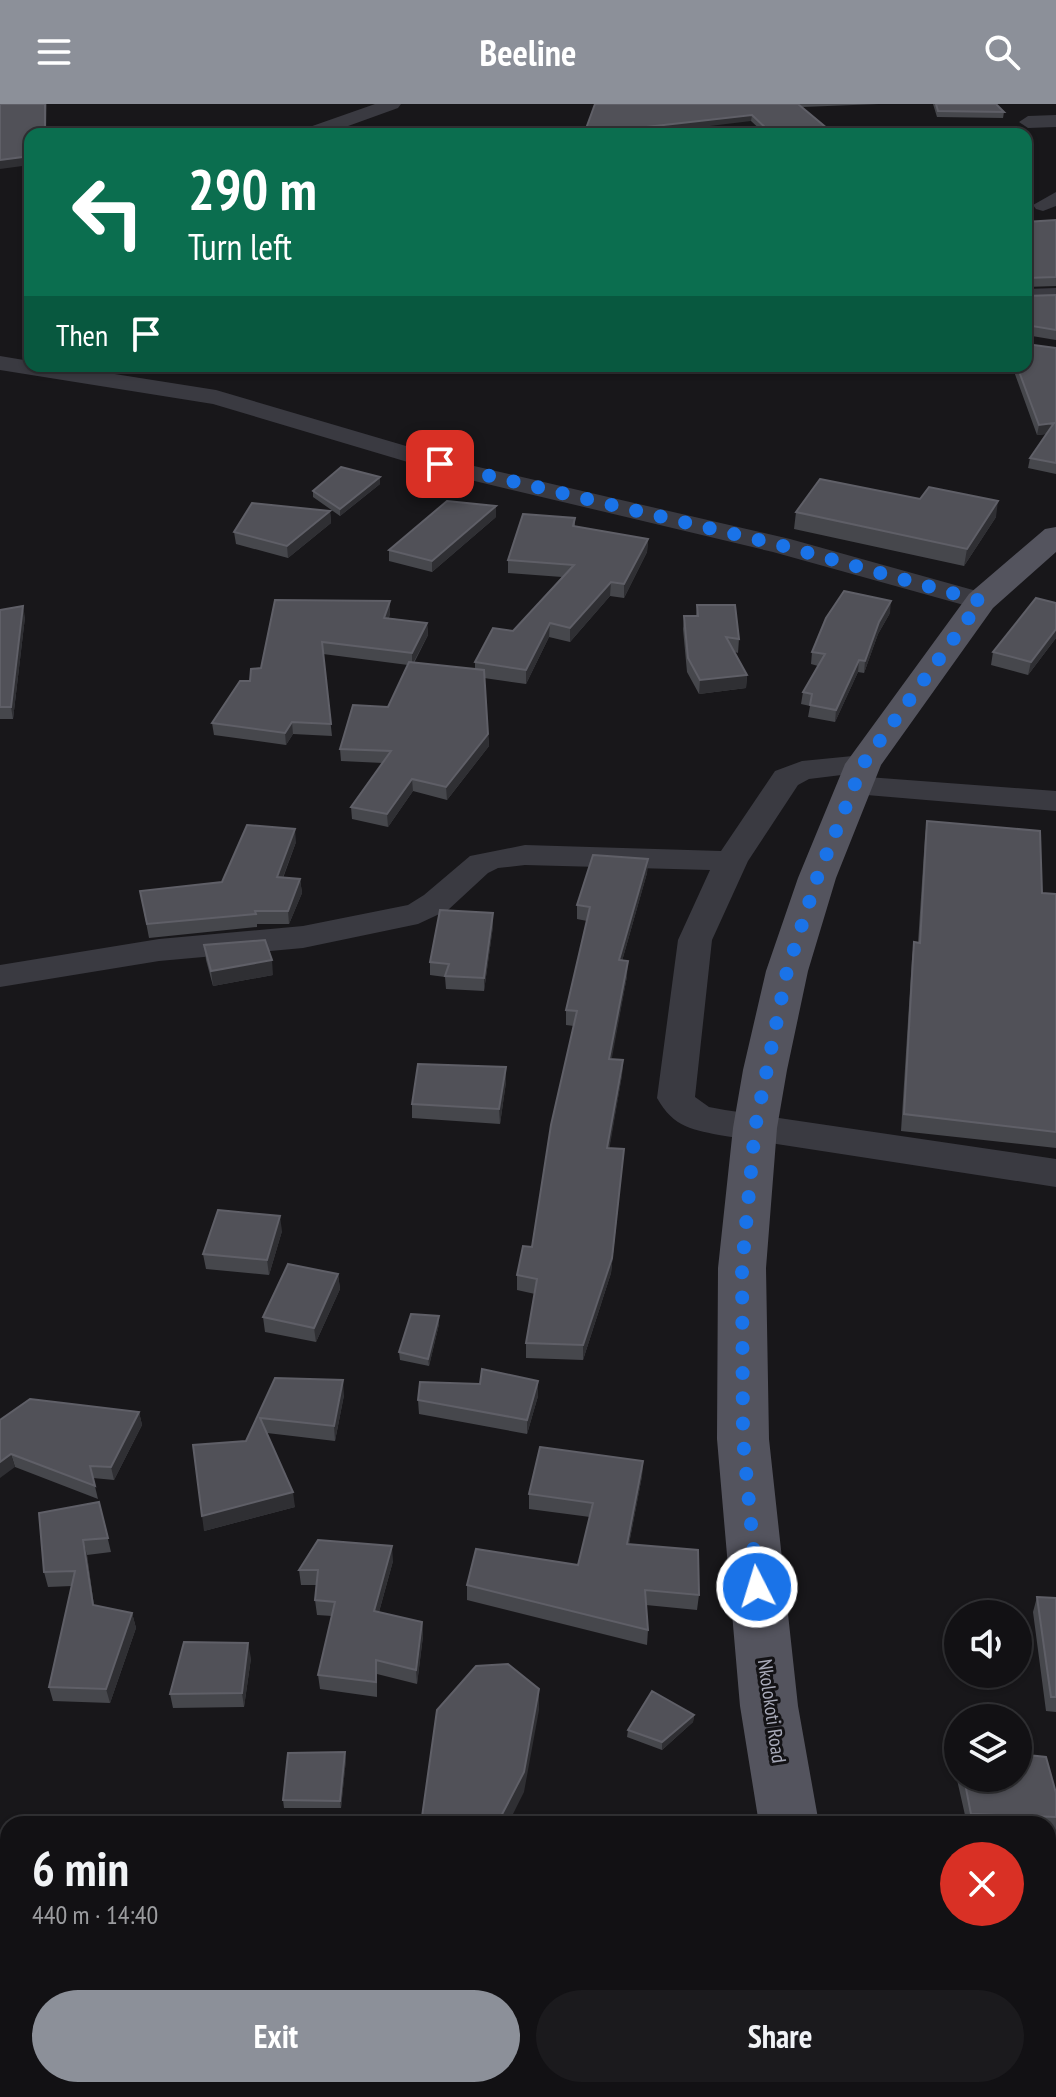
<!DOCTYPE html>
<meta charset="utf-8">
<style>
body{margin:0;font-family:"PT Sans Narrow",sans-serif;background:#1b1a1d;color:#f1f3f6;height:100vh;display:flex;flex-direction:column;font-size:30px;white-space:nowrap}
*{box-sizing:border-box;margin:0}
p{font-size:26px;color:#9c9da0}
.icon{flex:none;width:44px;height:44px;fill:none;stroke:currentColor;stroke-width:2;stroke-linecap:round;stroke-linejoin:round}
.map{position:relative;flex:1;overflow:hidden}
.drawer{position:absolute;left:0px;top:1712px;width:1056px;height:282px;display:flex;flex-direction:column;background:#121114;border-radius:24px 24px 0 0;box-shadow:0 2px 6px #0004,0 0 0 2px #313134}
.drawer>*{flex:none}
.top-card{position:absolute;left:24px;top:24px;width:1008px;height:244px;border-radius:16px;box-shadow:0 2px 6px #0004,0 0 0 2px #313134;background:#0b6e4f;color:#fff;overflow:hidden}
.fabs{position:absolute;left:944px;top:1496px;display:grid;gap:16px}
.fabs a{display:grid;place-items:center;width:88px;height:88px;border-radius:50%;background:#121114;box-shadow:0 2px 6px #0004,0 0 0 2px #313134;font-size:40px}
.pin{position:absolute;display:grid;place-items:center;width:68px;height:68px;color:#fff;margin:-34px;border-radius:16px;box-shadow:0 4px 12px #0006}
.me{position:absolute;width:88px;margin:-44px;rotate:355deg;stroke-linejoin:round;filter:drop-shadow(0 0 6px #0008)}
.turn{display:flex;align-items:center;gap:28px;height:168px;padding:0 32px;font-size:36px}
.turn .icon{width:104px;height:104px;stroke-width:2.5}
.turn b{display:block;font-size:56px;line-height:68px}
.then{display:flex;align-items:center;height:76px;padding:0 32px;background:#0003;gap:16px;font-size:30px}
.round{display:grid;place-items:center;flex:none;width:84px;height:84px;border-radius:42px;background:#1b1a1d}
.overview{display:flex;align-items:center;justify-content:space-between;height:136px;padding:0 32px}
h1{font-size:48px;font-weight:800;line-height:60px}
.primary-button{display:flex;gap:16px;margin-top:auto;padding:16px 32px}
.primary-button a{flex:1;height:92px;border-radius:48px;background:#8c9099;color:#fff;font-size:32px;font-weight:800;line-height:92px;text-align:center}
.primary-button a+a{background:#1b1a1d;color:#f1f3f6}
header{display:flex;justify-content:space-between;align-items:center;height:104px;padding:0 32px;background:#8c9099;color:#fff;font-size:36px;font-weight:800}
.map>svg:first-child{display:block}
</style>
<header><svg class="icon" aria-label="menu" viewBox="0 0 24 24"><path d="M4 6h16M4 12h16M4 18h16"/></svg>Beeline<svg class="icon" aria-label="search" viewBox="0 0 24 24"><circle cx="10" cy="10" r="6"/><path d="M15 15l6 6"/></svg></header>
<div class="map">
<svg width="1056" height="1993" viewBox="0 0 1056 1993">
<rect width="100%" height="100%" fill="#18171a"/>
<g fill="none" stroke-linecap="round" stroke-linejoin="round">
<path fill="#3a3a41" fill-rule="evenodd" d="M375,0H401L398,4L326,30H299L301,26Z
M1056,11V23L1028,24L1019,18L1028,12Z
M1056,88V102L1043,107L1036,105L1033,101Z
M1056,184V198L1026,199V185Z
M0,252L30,257V262H64L216,286L474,362L790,435L991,491L995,497L991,503L981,505L971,503L773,448L458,373L213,300L0,266Z
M863,651L874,653L879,660L874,667L809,675L798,681L748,757L712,836L695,993L709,1003L725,1006L1056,1055V1083L725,1032C693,1026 674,1024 657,994L678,836L710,766L525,761L498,764L488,769L448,806L418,820L303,844L159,857L0,883V861L159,835L303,822L408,801L424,791L470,752L525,741L721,747L775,667L802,657Z
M854,672L1056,687V707L843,689L838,682L843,675Z"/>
<path fill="#54545e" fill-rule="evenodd" d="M1056,423V448L993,504L881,661L836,774L808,867L787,966L777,1024L766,1164L769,1335L798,1602L819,1720H759L740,1602L717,1335L718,1164L733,1024L743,966L766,867L798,774L845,660L969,490L1045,425Z
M803,1986H869L870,1993H804Z"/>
</g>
<path fill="#46474c" d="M595,0H879L802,3L834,30H765L751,17Z
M933,0H996L1004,8L1003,14L937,13Z
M1056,116V182L1026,183V118Z
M1056,191V236L1026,231V192Z
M1056,244V370L1028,364L1030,354L1047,330L1037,331L1012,262H1026Z
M380,373V380L340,412L313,393V387Z
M330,407L331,419L288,454L236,440L234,428Z
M796,408L996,413L964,462L794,425Z
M496,413L432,468L389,457V446Z
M575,414V422L648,435L647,448L624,494L610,492L570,538L549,533L526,580L484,574L489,642L447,696L413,687L388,723L352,715L351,703L383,659L341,657L340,645L388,603L408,561L323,550L332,632L293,630L286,641L214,631L212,619L261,564L390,509L389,514L427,519L428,531L414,559L475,565V558L513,527L562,473L508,469V456Z
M1056,499V534L1028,571L991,561L993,548Z
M697,501L739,535L738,549L735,548L747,571L746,584L699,590L687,568L683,525L684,512H696Z
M0,506L25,513L13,615H0Z
M890,509L878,530L864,569L858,568L835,618L808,613L810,602L801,600L803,588L818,562L811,560L812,548Z
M927,717L1042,789L1056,790V1044L901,1027L912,854L914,838L918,839L925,732Z
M296,738L283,774L300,775L302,789L289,820H257V823L149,834L140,787L222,778Z
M648,755L647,769L622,857L627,872L611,955L623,956L622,971L609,1044L624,1045L611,1169L583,1256L526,1254V1239L535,1190L517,1186V1171L532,1143L574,922L566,921V906L587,817L577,815V801Z
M493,809V822L484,887L446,885L445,873L430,871V858Z
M204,841L273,871L213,882L206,856Z
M506,963V978L500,1020L412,1014V1000Z
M282,1127L269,1171L206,1165L203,1150Z
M338,1170L340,1185L316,1238L265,1228L263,1213Z
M439,1212V1220L429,1262L400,1256L399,1248Z
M275,1274L344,1291L335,1337L267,1329L295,1403L204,1427Z
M538,1292L527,1330L419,1310L418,1296Z
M139,1308L142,1321L114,1376L93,1374L98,1395L15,1363L0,1316Z
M643,1357L642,1372L629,1440L699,1491L697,1506L646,1501L648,1526L647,1541L467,1496V1481L578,1461L590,1413L529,1405V1390Z
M99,1398L111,1448L87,1451L94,1502L132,1509L136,1524L110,1599L53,1597L49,1583L72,1482L48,1483L44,1468Z
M393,1457L379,1508L422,1518L423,1532L417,1580L377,1570V1593L320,1585L318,1571L332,1512L317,1511L315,1496L316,1481H301L299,1466Z
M1037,1493L1056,1494V1608L1046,1607L1033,1508Z
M251,1554L244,1603L173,1604L170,1590Z
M694,1611L693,1618L662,1646L627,1633L628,1626Z
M957,1644H958V1674H1018L1056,1689V1727H1048V1720H967L953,1658Z
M346,1655L341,1704H284L283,1696Z
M1056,1860V1952H1048V1861Z
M573,1986H681L683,1993H575Z"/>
<path fill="#2f2f33" d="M45,0H47L46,30H45Z
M752,11L751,17L644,30H592Z
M30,52V61L0,65V56Z
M1054,319L1053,329L1037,331L1039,321Z
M380,373V380L340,412V405Z
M998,397L996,413L964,462L967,445Z
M496,402V413L432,468V457Z
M330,407L331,419L288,454L287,442Z
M648,435L647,448L624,494V480Z
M611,478L610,492L570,538V524Z
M390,497V509L385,526L384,514Z
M891,497L890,509L878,530L864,569L865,557L879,518Z
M23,502L25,513L13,615L11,603Z
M427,519L428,531L412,561V549Z
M550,519L549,533L526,580V566Z
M1056,525V534L1028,571L1031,558Z
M859,556L858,568L835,618L836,606Z
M747,571L746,584L699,590L700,576Z
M292,618L293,630L286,641L285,629Z
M488,630L489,642L447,696L446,683Z
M412,675L413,687L388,723L387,710Z
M295,725L296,738L278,786L277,773Z
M648,755L647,769L618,871L619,856Z
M300,775L302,789L289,820L288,807Z
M493,809V822L484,887V874Z
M272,856L273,871L213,882L211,867Z
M628,857L627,872L609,970V955Z
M623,956L622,971L607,1059V1044Z
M506,963V978L500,1020L499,1005Z
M624,1045L611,1169L583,1256V1241Z
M280,1112L282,1127L269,1171L267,1156Z
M338,1170L340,1185L316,1238L314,1224Z
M439,1212V1220L429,1262L428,1255Z
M343,1276L344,1291L335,1337L334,1322Z
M538,1277V1292L527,1330V1316Z
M139,1308L142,1321L114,1376L111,1363Z
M11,1350L15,1363L0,1374V1358Z
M643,1357L642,1372L626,1455L627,1440Z
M293,1388L295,1403L204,1427L202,1412Z
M83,1436L87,1451L96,1516L93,1501Z
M392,1442L393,1457L375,1522L374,1507Z
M132,1509L136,1524L110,1599L106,1585Z
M422,1518L423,1532L417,1580L416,1566Z
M248,1539L251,1554L244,1603L242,1589Z
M539,1585V1606L524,1688L508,1720H497Z
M694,1611L693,1618L662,1646V1638Z
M345,1648L346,1655L341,1704L340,1697Z
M34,1986H39V1993H34Z"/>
<path fill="#515158" stroke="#5f5f67" stroke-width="2" d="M0,0H45V30H30V52L0,56Z
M595,0H798L834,30H772L752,11L584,30Z
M936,0H996L1004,8L938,7Z
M1056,116V173L1026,174V118Z
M1056,191V226L1026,221V192Z
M1026,240L1056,244V359L1030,354L1054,319L1039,321L1017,262H1026Z
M341,363L380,373L340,405L313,387Z
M820,375L920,395L929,383L998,397L967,445L796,408Z
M447,397L496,402L432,457L389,446Z
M252,399L330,407L287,442L234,428Z
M523,410L575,414L573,422L648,435L624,480L611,478L570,524L550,519L526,566L475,558L493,524L513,527L574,461L508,456Z
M844,487L891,497L879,518L865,557L859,556L836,606L810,601L812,590L803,588L825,550L812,548L826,514Z
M1036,494L1056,499V525L1031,558L993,548Z
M275,496L390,497L384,514L427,519L412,549L322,538L331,620L292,618L285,629L212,619L240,577H250L251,565L261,564Z
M697,501H735L739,535L726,533L747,571L700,576L688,554L684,512H698Z
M23,502L11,603H0V506Z
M409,558L484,566L488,630L446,683L412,675L387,710L351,703L391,647L340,645L353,601L388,603Z
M927,717L1040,727L1042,789L1056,790V1028L904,1010L914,838L920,839Z
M247,721L295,725L277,773L300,775L288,807H255L256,810L147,820L140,787L222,778Z
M593,751L648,755L619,856L628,857L609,955L623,956L607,1044L624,1045L612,1154L583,1241L526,1239L537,1175L517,1171L523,1142L532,1143L551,1021L577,907L566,906L590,803L577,801Z
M440,806L493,809L484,874L445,872L449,860L430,858Z
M265,836L272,856L211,867L204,841Z
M418,960L506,963L499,1005L412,1000Z
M218,1106L280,1112L267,1156L203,1150Z
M288,1160L338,1170L314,1224L263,1213Z
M411,1210L439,1212L428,1255L399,1248Z
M482,1265L538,1277L527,1316L418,1296L420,1278L480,1280Z
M275,1274L343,1276L334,1322L260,1314L293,1388L202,1412L193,1341L246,1337Z
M30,1295L139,1308L111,1363L90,1362L95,1382L11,1350L0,1358V1316Z
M540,1343L643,1357L627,1440L698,1446L699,1491L645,1486L648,1526L467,1481L476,1445L578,1461L593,1399L529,1390Z
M99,1398L108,1434L83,1436L93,1501L132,1509L106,1585L49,1583L75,1467L44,1468L39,1409Z
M318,1436L392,1442L374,1507L422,1518L416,1566L376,1556V1578L318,1571L335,1498L315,1496L318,1466H299Z
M1037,1493L1056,1494V1593H1051Z
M184,1538L248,1539L242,1589L170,1590Z
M508,1560L539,1585L524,1668L497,1720H421L437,1606L476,1562Z
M652,1587L694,1611L662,1638L628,1626Z
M345,1648L340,1697L283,1696L288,1649Z
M1018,1650L1046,1653L1056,1689V1713L971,1710L964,1674H1018Z
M8,1763V1986H34V1993H0V1764Z
M1056,1860V1939L1048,1940V1861Z
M382,1986H491L492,1993H384Z
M578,1986H681L683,1993H579Z"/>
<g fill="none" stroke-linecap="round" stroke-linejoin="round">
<path stroke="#1a73e8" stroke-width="14" stroke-dasharray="0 25.2" d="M440,360L780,441L981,497L863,660L817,774L787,867L755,1024L742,1164L743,1335L757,1483"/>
</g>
<g text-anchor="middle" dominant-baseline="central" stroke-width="6" stroke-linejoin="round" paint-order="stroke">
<g font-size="20" fill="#a9abba" stroke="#131215">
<text transform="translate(772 1607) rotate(82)">Nkolokoti Road</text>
</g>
</g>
</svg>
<div class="fabs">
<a><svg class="icon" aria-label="sound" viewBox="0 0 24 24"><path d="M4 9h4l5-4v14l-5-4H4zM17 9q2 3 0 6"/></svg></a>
<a><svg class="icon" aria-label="layers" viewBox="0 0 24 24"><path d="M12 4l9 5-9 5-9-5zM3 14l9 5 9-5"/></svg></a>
</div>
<div class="pin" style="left:440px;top:360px;background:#d93025"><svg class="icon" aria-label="arrive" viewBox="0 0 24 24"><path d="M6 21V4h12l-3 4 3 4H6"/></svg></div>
<svg class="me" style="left:757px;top:1483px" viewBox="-20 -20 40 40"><circle r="17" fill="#1a73e8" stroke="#fff" stroke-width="3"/><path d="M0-11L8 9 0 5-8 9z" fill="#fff"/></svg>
<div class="top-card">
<div class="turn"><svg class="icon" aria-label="left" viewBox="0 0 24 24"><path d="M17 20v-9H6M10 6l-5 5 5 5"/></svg><div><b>290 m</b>Turn left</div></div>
<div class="then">Then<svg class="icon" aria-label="arrive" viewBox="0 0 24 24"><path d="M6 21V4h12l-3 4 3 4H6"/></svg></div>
</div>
<section class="drawer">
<div class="overview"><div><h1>6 min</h1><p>440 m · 14:40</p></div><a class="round" style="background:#d93025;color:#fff"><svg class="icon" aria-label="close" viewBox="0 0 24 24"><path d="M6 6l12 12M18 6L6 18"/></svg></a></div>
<div class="primary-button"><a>Exit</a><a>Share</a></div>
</section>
</div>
